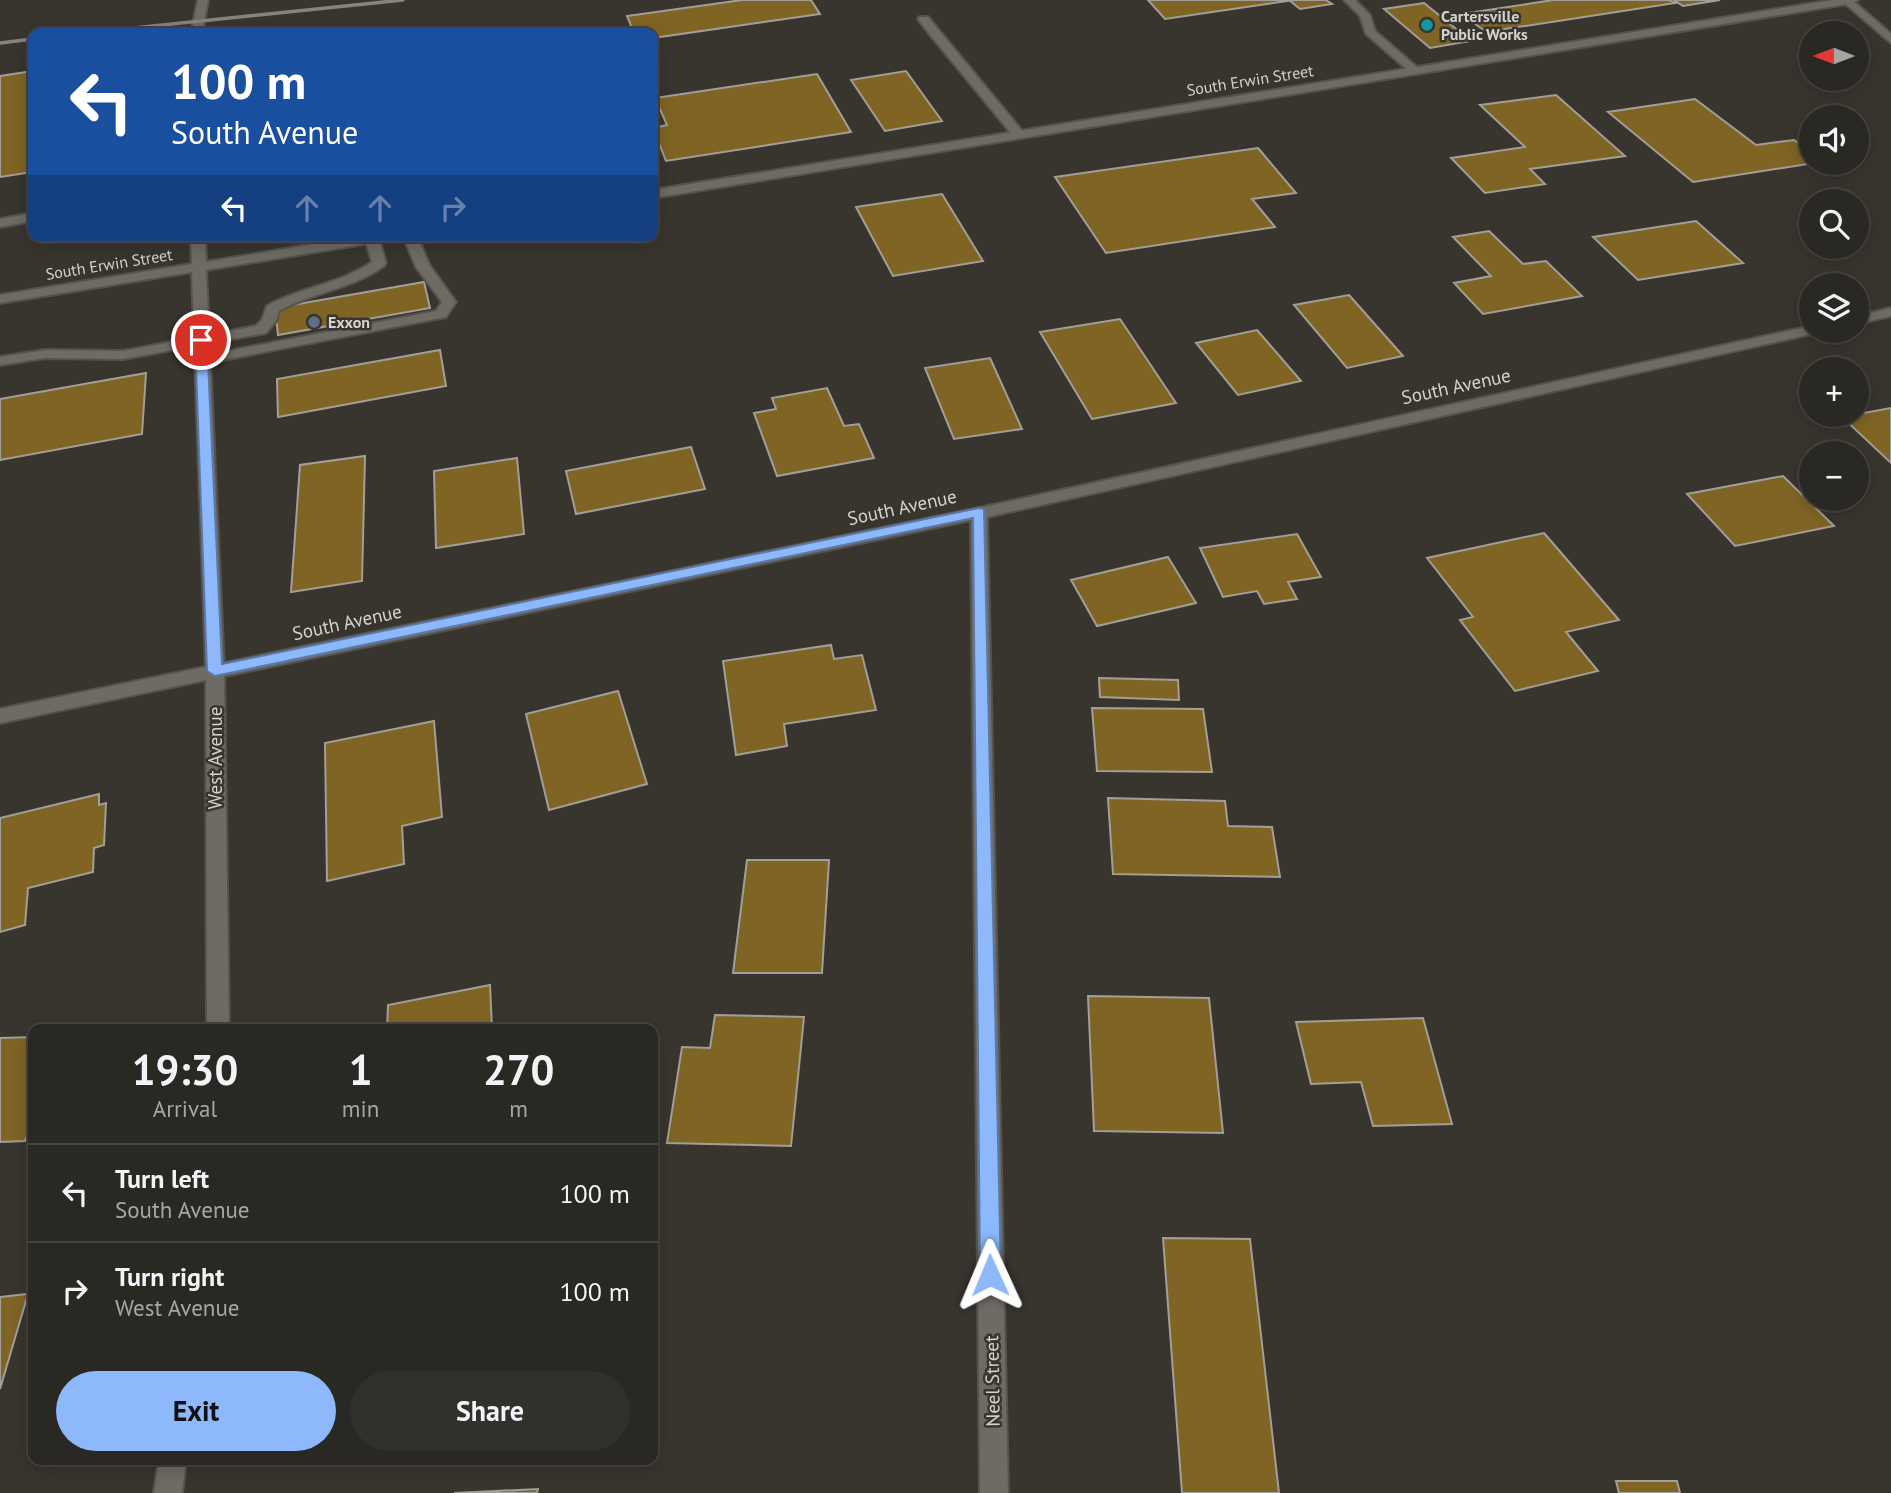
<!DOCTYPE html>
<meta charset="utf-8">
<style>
body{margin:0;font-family:"PT Sans",sans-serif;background:#32302b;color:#f1f3f6;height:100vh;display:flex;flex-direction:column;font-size:26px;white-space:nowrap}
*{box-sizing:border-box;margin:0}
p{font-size:23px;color:#a5a6a6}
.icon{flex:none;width:38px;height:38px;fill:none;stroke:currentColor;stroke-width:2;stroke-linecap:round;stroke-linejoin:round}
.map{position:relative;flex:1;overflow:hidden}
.panel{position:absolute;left:28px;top:1024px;width:630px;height:441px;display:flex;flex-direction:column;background:#2a2823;border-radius:14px;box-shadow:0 4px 18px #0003,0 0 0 2px #464441}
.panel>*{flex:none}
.guide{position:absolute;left:28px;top:28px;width:630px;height:214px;border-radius:14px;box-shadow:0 4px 18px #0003,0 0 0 2px #464441;background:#1a4fa0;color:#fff;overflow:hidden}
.needle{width:46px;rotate:270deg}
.fabs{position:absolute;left:1799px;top:21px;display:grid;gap:14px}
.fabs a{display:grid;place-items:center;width:70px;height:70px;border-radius:50%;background:#2a2823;box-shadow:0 4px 18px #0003,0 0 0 2px #464441;font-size:35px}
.pin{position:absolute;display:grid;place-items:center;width:60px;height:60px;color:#fff;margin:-30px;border:4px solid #fff;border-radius:50%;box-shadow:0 2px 7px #0007}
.me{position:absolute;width:77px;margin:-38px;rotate:359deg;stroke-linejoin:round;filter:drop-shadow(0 0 5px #0008)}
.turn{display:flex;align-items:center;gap:24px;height:147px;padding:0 28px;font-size:32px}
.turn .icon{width:91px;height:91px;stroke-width:2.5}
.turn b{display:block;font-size:49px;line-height:60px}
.lanes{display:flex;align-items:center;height:66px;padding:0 28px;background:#0003;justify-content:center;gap:35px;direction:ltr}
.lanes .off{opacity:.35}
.eta{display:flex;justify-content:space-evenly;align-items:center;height:119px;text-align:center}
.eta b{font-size:42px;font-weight:600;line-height:49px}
.primary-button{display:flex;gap:14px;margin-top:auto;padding:14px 28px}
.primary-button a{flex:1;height:80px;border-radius:42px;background:#8db9fc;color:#111;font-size:28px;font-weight:600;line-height:80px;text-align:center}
.primary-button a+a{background:#32302b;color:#f1f3f6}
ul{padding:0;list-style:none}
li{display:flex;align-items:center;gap:21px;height:98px;padding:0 28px;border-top:2px solid #464441}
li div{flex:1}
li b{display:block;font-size:26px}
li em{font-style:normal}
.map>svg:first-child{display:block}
</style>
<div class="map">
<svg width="1891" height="1493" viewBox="0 0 1891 1493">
<rect width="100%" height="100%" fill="#38352f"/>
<path fill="#7f6424" stroke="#a29f98" stroke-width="2" d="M742,0H811L820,14L653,38V33H634L627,16Z
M1148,0H1285L1287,1L1165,19Z
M1289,0H1326L1332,4L1300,9Z
M1553,0H1669L1675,3L1486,32L1462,14Z
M1674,0H1720L1683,6Z
M1424,3L1471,41L1430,48L1384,9Z
M33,71V172L0,177V76Z
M906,71L942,121L885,131L851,80Z
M817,74L851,132L666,161L653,128L667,125L655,98Z
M1556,95L1625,156L1530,169L1545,184L1485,193L1451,158L1525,147L1480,105Z
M1695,99L1756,145L1794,140L1811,152V163H1814L1693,182L1608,112Z
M1258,148L1296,193L1252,199L1275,227L1106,253L1055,177Z
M942,194L983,261L893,276L856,207Z
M1696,221L1743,263L1638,280L1593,237Z
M1489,231L1523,264L1546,261L1582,296L1483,314L1454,283L1491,276L1453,237Z
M424,282L430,308L278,335L275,308Z
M1349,295L1403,356L1347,368L1294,305Z
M1120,319L1176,403L1092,419L1040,332Z
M1257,330L1301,381L1238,395L1196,343Z
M440,350L446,386L278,417L277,379Z
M990,358L1022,429L954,439L925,368Z
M146,373L142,434L0,460V399Z
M827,388L844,426L859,424L874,458L777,476L754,413L776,409L772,398Z
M1891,408V463L1842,417Z
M691,447L705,489L576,514L566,471Z
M365,456L362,581L291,592L300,465Z
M517,458L524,534L436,548L434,471Z
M1783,476L1834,526L1735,546L1687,494Z
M1544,533L1619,620L1566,632L1598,671L1515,691L1460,620L1473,617L1427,558Z
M1297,534L1321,577L1288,582L1297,599L1264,604L1257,591L1223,597L1200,548Z
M1168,557L1196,603L1097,626L1071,580Z
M831,645L834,659L862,655L876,710L784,724L787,746L736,755L723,661Z
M1099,678L1178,680L1179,700L1100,697Z
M618,691L647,784L549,810L526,714Z
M1092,708L1203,709L1212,772L1097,771Z
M434,721L442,817L402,826L404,864L327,881L325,743Z
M99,794V805L106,803L104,845L94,848L93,872L28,888L25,925L0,932V818Z
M1108,798L1225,801L1228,826L1272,827L1280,877L1113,874Z
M747,860H829L822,973H733Z
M490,985L492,1029H387L388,1005Z
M1088,996L1209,998L1223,1133L1094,1131Z
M715,1015L804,1017L791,1146L667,1143L682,1047L710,1048Z
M1423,1018L1452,1124L1373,1126L1361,1082L1311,1084L1296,1022Z
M33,1037V1122L25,1141L0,1142V1038Z
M1163,1238L1250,1239L1279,1493H1182Z
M28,1294L0,1389V1297Z
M1616,1481H1677L1680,1493H1619Z
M538,1489L537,1493H454Z"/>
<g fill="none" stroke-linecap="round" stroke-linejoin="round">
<g stroke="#55534e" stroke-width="4">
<path id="service" d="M1344,0H1355L1370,15L1375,31L1419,69V73H1411L1366,34L1360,16Z
M920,17H928L1023,132V138H1015L931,36L918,19Z
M33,213V221L0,227V219Z
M367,236H377L379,239L386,263L384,266C352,289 313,292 279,311L276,321L266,333L123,359L45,358L0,365V357L45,350L123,351L256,326L262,320L267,306C301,287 340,284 372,262L365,239Z
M403,236H417L430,266L456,302L446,317L202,364L195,360L202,356L436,311L442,302L416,267Z"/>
</g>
<g stroke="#55534e" stroke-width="4">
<path id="minor" d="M1841,0H1852L1891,34V43Z
M1891,308V316L1857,324V316Z
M1811,326V331H1818L1816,333L987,517L1008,1493H980L971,520L0,723V709L979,508Z"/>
</g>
<g stroke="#55534e" stroke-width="4">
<path id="tertiary" d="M198,0H208L202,33H191Z
M1833,0H1858L1853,3L653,198V190Z
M191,236H205L206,262L362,236H396L389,240L206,270L224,671L229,1029H207L206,671L192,272L0,303V295L192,264Z
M159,1460H186L182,1493H154Z"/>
</g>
<use href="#service" fill="#6e6b64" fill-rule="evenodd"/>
<use href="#minor" fill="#6e6b64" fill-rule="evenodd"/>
<use href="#tertiary" fill="#6e6b64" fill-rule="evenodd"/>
<path stroke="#86847f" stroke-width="3.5" d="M85,33L403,0
M0,43L33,39"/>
</g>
<path fill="#8db9fc" stroke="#5c78a4" stroke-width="2" d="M201,337L207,340L222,664L979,508L984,509L1001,1275L998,1283L990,1286L983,1283L980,1275L973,518L215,676L207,671L195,340Z"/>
<circle fill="#0f9aa8" stroke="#38352f" stroke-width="2.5" cx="1427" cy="25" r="7"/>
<circle fill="#5c6f8a" stroke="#38352f" stroke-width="2.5" cx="314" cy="322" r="7"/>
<g text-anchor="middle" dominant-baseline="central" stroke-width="5" stroke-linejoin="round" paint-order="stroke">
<g font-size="16" font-weight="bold" fill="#d4d2ce" stroke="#38352f" text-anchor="start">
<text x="1441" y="16">Cartersville<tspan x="1441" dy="18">Public Works</tspan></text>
<text x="328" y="322">Exxon</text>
</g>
<g font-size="16" fill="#d4d2ce" stroke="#38352f">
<text transform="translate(1250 80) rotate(-9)">South Erwin Street</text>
<text transform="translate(109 264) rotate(-9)">South Erwin Street</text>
</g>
<g font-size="19" fill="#d4d2ce" stroke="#38352f">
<text transform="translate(1456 386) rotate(-12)">South Avenue</text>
<text transform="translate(902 507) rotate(-12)">South Avenue</text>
<text transform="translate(347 622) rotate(-12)">South Avenue</text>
<text transform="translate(215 758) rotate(-90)">West Avenue</text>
<text transform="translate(992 1381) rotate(-91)">Neel Street</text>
</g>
</g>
</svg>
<div class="fabs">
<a><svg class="needle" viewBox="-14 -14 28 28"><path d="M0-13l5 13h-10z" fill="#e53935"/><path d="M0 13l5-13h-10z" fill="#a5a6a6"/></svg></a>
<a><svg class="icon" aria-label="sound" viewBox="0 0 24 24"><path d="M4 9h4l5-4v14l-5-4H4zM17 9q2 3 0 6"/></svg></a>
<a><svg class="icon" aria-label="search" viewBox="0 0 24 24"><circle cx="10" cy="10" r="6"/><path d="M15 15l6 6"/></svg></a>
<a><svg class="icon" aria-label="layers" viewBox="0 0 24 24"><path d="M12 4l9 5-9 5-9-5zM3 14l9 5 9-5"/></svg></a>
<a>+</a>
<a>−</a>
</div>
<div class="pin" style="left:201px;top:340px;background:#d93025"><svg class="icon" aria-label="arrive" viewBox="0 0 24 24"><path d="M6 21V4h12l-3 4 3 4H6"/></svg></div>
<svg class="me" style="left:990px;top:1275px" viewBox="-20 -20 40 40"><path d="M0-17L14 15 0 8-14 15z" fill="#8db9fc" stroke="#fff" stroke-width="4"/></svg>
<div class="guide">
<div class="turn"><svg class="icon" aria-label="left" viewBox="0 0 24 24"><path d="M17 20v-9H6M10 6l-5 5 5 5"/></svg><div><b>100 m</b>South Avenue</div></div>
<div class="lanes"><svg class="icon" aria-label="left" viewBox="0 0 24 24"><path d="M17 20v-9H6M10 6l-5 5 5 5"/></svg><svg class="icon off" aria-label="ahead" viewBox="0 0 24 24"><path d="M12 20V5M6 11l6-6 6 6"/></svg><svg class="icon off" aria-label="ahead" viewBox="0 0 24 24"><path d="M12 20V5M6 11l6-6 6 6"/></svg><svg class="icon off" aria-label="right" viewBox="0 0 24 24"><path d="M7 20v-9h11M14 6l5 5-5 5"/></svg></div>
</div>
<section class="panel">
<div class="eta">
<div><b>19:30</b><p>Arrival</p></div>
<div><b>1</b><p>min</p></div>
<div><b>270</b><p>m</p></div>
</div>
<ul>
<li><svg class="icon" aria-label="left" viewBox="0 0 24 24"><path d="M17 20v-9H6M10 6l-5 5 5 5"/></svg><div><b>Turn left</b><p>South Avenue</p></div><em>100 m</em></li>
<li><svg class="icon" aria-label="right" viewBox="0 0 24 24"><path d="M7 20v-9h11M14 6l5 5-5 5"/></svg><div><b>Turn right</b><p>West Avenue</p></div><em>100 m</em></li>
</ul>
<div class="primary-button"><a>Exit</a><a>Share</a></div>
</section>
</div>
